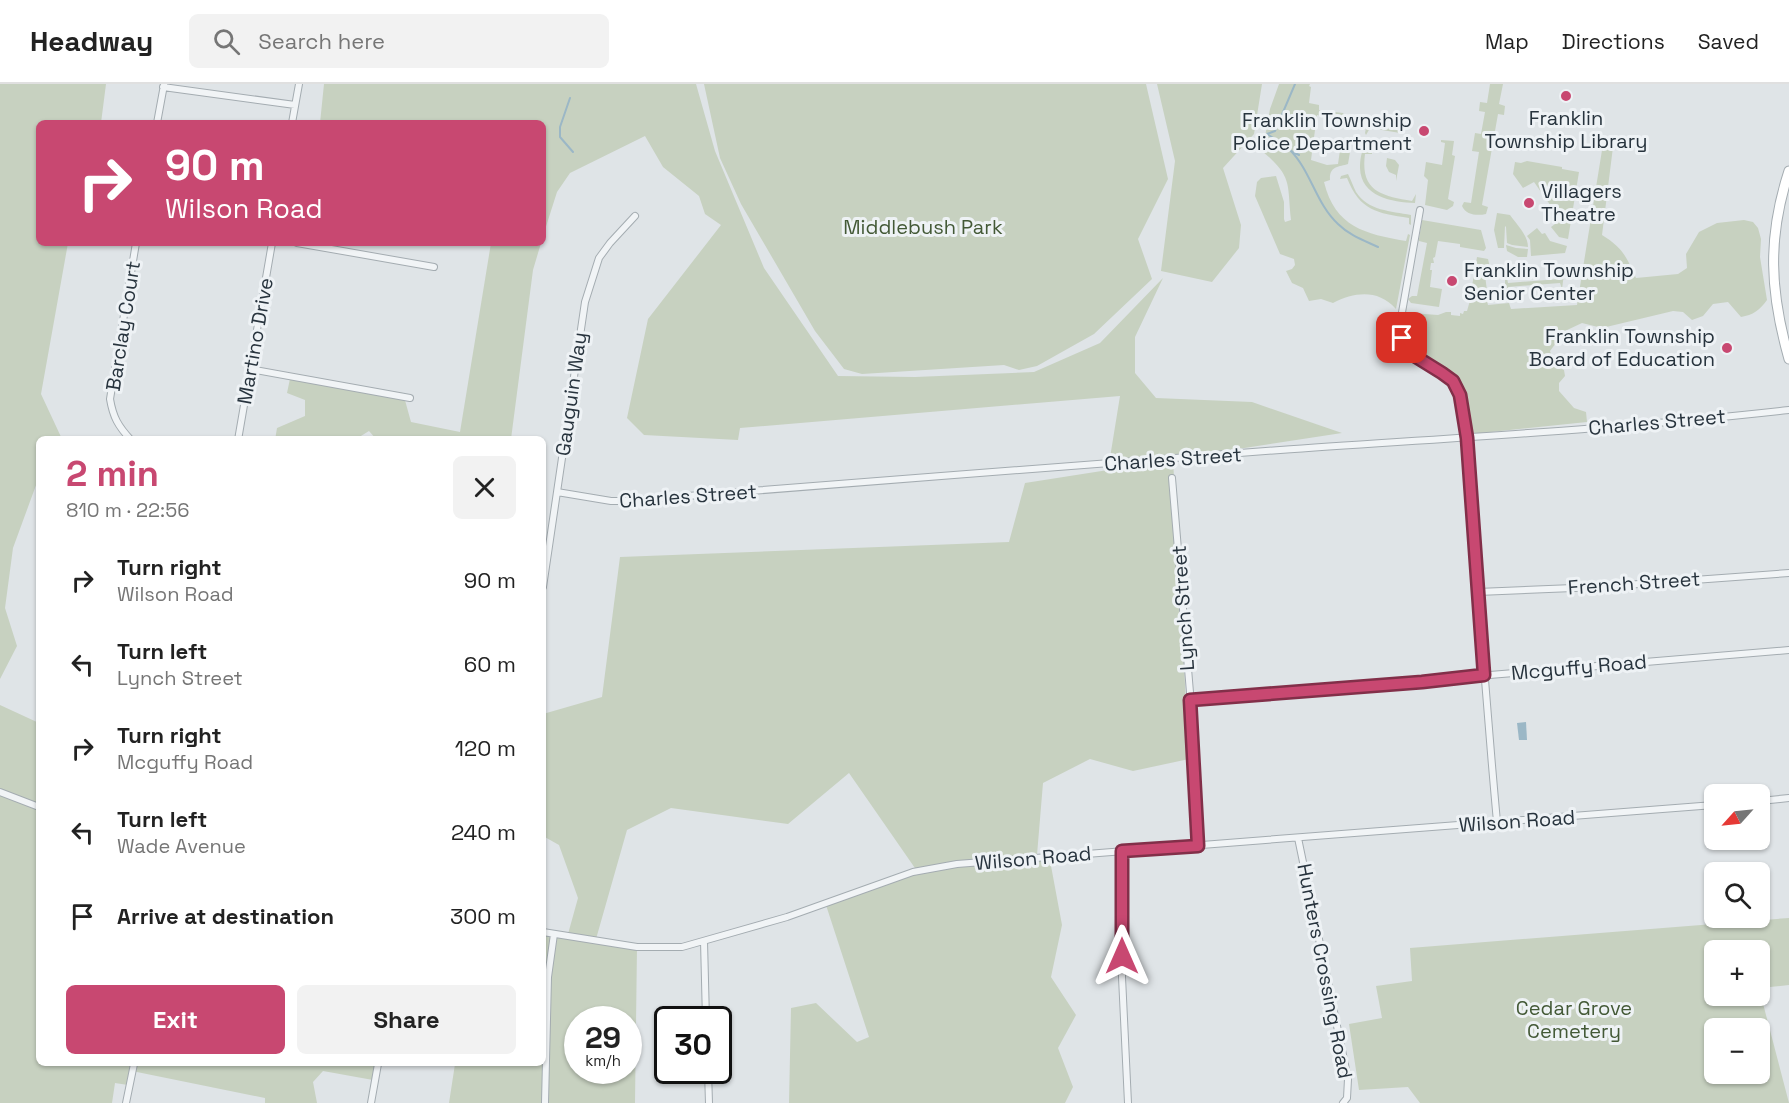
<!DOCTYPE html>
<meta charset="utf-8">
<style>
body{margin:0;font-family:"Space Grotesk",sans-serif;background:#f2f2f2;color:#222;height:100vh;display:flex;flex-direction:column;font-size:22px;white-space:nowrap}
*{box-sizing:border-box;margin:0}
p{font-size:20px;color:#767676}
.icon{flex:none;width:33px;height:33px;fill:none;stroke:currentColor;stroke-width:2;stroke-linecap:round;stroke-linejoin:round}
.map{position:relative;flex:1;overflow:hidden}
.panel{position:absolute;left:36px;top:352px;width:510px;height:630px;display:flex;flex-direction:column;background:#fff;border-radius:9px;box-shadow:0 2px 4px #0004}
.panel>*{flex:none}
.guide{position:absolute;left:36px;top:36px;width:510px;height:126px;border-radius:9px;box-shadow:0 2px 4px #0004;background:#c84871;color:#fff;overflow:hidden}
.needle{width:39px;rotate:243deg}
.controls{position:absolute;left:1704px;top:700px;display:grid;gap:12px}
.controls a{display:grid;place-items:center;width:66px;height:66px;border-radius:9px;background:#fff;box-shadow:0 2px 4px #0004;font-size:30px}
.speed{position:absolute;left:564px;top:922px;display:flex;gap:12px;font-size:30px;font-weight:700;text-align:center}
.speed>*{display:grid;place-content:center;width:78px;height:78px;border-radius:50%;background:#fff;box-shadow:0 2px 4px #0004;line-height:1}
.speed small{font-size:15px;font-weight:400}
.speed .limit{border:3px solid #111;border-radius:9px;background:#fff;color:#111}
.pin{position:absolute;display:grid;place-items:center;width:51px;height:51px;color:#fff;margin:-26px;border-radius:12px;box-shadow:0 3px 9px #0006}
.me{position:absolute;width:66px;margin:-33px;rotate:0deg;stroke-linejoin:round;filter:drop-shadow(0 0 4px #0008)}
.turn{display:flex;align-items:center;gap:21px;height:126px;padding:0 30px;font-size:27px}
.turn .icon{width:78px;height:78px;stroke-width:2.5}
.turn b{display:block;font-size:42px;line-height:51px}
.round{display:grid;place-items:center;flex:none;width:63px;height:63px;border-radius:9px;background:#f2f2f2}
.head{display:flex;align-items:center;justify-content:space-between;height:102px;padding:0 30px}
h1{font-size:36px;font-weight:800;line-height:45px;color:#c84871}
.action{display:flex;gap:12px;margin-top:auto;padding:12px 30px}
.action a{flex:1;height:69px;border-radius:9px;background:#c84871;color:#fff;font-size:24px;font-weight:800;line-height:69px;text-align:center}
.action a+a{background:#f2f2f2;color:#222}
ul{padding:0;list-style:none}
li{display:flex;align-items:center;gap:18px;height:84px;padding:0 30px}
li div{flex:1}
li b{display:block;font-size:22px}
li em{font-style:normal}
header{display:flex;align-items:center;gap:36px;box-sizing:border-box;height:84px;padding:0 30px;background:#fff;border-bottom:2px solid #e0e0e0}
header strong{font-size:28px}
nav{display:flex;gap:33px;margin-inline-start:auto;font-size:21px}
.search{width:420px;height:54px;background:#f2f2f2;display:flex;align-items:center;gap:15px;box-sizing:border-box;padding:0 21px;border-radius:9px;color:#767676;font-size:22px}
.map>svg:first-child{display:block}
</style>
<header>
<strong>Headway</strong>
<div class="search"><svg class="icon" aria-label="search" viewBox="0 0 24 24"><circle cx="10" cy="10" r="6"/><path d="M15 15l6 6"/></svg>Search here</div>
<nav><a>Map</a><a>Directions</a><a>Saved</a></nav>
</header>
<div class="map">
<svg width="1789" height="1019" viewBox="0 0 1789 1019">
<rect width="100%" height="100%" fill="#dfe4e7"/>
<path fill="#c7d1c0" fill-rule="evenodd" d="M0,0H106L101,39H39V159H68L41,310L62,355L39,356V393L13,464L5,524L17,562L0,595Z
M324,0H696L715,67L764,184L838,292L915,293L1034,288L1100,259L1163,194L1135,253V289L1156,314L1252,318L1342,349L1173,375L1189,675L1133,687L1090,675L1043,699L1037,771H1049L1062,841L1051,893L1076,931L1058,964L1073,1003L1065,1019H789L791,924L816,919L857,958L869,953L825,818L917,787L849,689L788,740L671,724L627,746L596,855L637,863L635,1019H449L455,980H543V846L568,850L578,814L559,761L543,752V630L602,613L620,473L1009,458L1025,399L1108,386L1120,312L740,344L738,356L644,351L627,334L648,235L721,141L705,130L699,112L663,83L645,52L570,89L557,108L543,152V39H320ZM578,936H628V987H578Z
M704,0H1146L1168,95L1138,155L1152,195L1094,250L1037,282L1019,286L1004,281L862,290L844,285L815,247L741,120L720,74Z
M1157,0H1262L1254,50L1223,84L1241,141L1239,164L1212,198L1161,187L1175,77Z
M1279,0H1310L1309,2L1311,3L1309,19L1319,21V26L1343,29L1346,34L1354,36L1355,41L1351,43L1344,36L1317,31L1311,76L1327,81L1338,80L1341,59L1344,54L1350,53L1352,56L1348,80C1339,83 1329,82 1330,96L1324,98C1335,143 1365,150 1406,157L1408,150L1410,151L1396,225C1378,205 1355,208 1333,219L1321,215L1309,217L1303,204L1292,199L1286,187L1292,185L1295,181L1294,175L1280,170L1255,112L1257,98L1261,94L1276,92L1284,118V135L1285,138L1291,136C1287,99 1293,93 1262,67L1261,62L1264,58L1270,25Z
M1490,0H1503L1499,20L1505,22L1504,31L1498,30L1482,121L1488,123L1486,130C1477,132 1466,131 1462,122L1464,118L1471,119L1479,68L1472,67L1475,49L1481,50L1485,28L1479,27L1480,18L1487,19Z
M1370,37L1401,42L1400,49L1370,44L1366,51L1365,49L1367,39Z
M1441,56L1454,57L1452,71L1455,72L1448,115L1454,118L1453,122L1447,126L1425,121L1428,96L1424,92L1426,78L1442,81L1445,59L1441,58Z
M1603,60L1613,63L1602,151C1623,164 1626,172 1636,194L1678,190L1687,184L1686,170L1699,148L1717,139L1744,136L1753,138L1758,144L1761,155L1760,173L1767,216C1760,226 1753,231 1741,233L1728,218L1713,220L1703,232L1692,236L1683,228L1673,227L1602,244L1582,239L1565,247L1550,267L1555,281L1564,286L1565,292L1559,299V307L1574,324L1586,328L1587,338L1472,350C1468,332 1468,312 1457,296C1443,276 1407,274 1406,246C1405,238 1406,235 1411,229L1438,231L1446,228H1451V231L1460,232V229L1463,230L1464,227H1467L1471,213H1486L1488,221L1509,219L1511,225L1577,221Z
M1366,61H1370L1372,64V70H1365C1360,107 1381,112 1412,117L1416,110L1415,119C1392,118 1361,113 1360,84C1360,76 1361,67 1366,61Z
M1387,74L1395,76L1399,81L1396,97V91L1389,88L1386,82Z
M1527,77L1562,83V85L1579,88L1568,155L1559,153L1551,143L1559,137L1552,127L1553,125L1534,98L1523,104L1513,90L1515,78L1521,79Z
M1348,90C1351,96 1353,102 1356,108C1368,127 1391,127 1411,131V141L1409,140V134C1377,129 1360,127 1347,94L1340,95L1341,92Z
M1497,129L1510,131C1517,141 1528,151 1528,163L1512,161L1507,159L1506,143L1505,142L1504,164H1498L1494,146Z
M1422,136L1481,146L1486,164L1484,167L1460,163V160L1438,157L1435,173L1433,174L1434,179H1431L1430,186H1432L1430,203L1442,205L1439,223L1411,219L1408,215L1412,212H1417L1427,159L1419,157V155Z
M1537,144L1542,150L1545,149L1550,157L1567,162L1565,169L1531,172L1530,156L1527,152Z
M491,159H541L533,186L511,355H376L369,347L356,355L275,356L277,344L305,332V316L287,309L291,290L403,309L411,338L460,348Z
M1506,161L1516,164L1528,165L1527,173H1518L1507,167Z
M1477,173L1488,175L1491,188L1477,187L1478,185H1475Z
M1477,189L1485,191L1487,207L1484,210L1474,209V207H1471L1474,191H1477Z
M1560,189L1564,190L1562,205L1560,199L1508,203V209H1505V194H1507L1508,199L1560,195Z
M0,621L39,639V980H376L373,996L323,987L313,998L317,1019H265V1014L132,987L128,1001L115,999L112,1019H0Z
M1789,834V901L1760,904V867H1714V912H1760V908L1789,1019H1420L1408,1003L1359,1006L1349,940L1382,934L1376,902L1412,897L1410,864ZM1714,945H1760V990H1714Z"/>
<path fill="#9bb7c6" d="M1526,638L1527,656H1519L1517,639Z"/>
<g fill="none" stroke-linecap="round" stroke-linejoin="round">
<path stroke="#9bb7c6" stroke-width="2" d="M570,14L560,43V53L573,68
M1267,50C1275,55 1283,60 1290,66C1311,87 1316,120 1338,140C1349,151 1363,156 1378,163
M1267,50L1275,47L1295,0
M1291,67L1299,71"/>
<g stroke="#a4acb1" stroke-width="8">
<path id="minor" d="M163,3L295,21
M157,39L164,1
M292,39L299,0
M1420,126L1401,234C1399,290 1450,273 1460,311C1466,336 1468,363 1470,388C1472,417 1474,446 1476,474C1482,562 1489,650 1497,738
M297,159L434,183
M250,285L410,314
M131,356C118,342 113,333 110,315L136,159
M238,356L272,159
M1172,394L1194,656L1198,762
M557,408L611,417H624C843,400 1061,382 1280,366C1450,354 1620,345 1789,326
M543,503L585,218L599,174L610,159L635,132
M1478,508L1598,503L1789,489
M1190,616L1789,566
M0,708L39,723
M1760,717L1789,714
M1298,754L1348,995L1347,1014L1343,1019
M1122,767V893L1128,1019
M543,848L637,863H682L787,833L913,788L957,780L1714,721
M704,857L706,936
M708,987L709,1019
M126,1019L134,980
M371,1019L378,980
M545,1019L548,893L554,850"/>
</g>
<g stroke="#a4acb1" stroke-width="11">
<path id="secondary" d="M1789,87C1767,154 1770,208 1789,275"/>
</g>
<use href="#minor" stroke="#f1f4f6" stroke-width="6"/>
<use href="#secondary" stroke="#fff" stroke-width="9"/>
</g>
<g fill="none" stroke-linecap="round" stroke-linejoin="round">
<g stroke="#822f49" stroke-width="15">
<path id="route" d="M1122,872V767L1198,762L1190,616L1422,598L1484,591L1467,354L1460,311L1453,297L1442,289L1413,271L1408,265L1402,254"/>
</g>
<use href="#route" stroke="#c84871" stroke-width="10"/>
</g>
<g fill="#c84871" stroke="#eef2f5" stroke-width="2">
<circle cx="1566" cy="12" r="6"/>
<circle cx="1424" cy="47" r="6"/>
<circle cx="1529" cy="119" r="6"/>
<circle cx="1452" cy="197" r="6"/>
<circle cx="1727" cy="264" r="6"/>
</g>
<g text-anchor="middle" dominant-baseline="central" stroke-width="6" stroke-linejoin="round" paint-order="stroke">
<g font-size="20" fill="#28343e" stroke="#eef2f5" text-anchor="end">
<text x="1566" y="34" text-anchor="middle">Franklin<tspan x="1566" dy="23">Township Library</tspan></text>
<text x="1412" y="36">Franklin Township<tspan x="1412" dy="23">Police Department</tspan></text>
<text x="1541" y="107" text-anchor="start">Villagers<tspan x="1541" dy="23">Theatre</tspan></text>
<text x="1464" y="186" text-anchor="start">Franklin Township<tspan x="1464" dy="23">Senior Center</tspan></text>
<text x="1715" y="252">Franklin Township<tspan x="1715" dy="23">Board of Education</tspan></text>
</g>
<g font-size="20" fill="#435936" stroke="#eef2f5">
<text x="923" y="143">Middlebush Park</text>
<text x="1574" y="924">Cedar Grove<tspan x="1574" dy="23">Cemetery</tspan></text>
</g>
<g font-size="20" fill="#28343e" stroke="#eef2f5">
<text transform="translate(123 242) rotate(-81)">Barclay Court</text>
<text transform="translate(255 257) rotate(-80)">Martino Drive</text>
<text transform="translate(571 310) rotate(-82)">Gauguin Way</text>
<text transform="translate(1657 338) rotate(-5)">Charles Street</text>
<text transform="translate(1173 375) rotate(-4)">Charles Street</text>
<text transform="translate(688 412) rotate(-4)">Charles Street</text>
<text transform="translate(1634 499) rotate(-4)">French Street</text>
<text transform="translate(1183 524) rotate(-94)">Lynch Street</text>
<text transform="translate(1579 583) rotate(-5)">Mcguffy Road</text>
<text transform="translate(1517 737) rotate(-4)">Wilson Road</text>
<text transform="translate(1033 774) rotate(-5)">Wilson Road</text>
<text transform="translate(1325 887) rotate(79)">Hunters Crossing Road</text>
</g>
</g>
</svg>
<div class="controls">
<a><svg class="needle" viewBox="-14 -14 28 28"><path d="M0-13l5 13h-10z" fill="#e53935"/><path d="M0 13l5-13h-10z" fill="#767676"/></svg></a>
<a><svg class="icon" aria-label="search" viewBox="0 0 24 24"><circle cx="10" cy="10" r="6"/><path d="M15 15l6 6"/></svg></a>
<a>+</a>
<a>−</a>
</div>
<div class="speed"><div>29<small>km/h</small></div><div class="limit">30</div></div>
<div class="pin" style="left:1402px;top:254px;background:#d93025"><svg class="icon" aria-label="arrive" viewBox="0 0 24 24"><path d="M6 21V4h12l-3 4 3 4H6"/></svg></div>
<svg class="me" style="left:1122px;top:872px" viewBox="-20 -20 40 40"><path d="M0-17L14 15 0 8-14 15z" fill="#c84871" stroke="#fff" stroke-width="4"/></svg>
<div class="guide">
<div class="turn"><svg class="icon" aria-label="right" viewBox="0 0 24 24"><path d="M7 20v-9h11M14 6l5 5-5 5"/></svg><div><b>90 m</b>Wilson Road</div></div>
</div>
<section class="panel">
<div class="head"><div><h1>2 min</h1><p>810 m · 22:56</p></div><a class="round"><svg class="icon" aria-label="close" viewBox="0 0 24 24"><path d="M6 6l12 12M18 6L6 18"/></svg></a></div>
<ul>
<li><svg class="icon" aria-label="right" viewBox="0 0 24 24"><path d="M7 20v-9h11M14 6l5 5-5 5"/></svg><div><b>Turn right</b><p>Wilson Road</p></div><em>90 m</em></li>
<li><svg class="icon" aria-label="left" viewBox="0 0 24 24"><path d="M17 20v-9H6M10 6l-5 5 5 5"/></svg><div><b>Turn left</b><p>Lynch Street</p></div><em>60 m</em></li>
<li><svg class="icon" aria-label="right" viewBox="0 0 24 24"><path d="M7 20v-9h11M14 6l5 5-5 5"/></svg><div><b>Turn right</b><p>Mcguffy Road</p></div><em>120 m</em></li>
<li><svg class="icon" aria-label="left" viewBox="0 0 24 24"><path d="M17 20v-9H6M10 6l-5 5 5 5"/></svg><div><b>Turn left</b><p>Wade Avenue</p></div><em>240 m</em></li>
<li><svg class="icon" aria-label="arrive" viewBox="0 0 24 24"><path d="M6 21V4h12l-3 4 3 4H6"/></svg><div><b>Arrive at destination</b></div><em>300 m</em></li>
</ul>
<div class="action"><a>Exit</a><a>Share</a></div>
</section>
</div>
